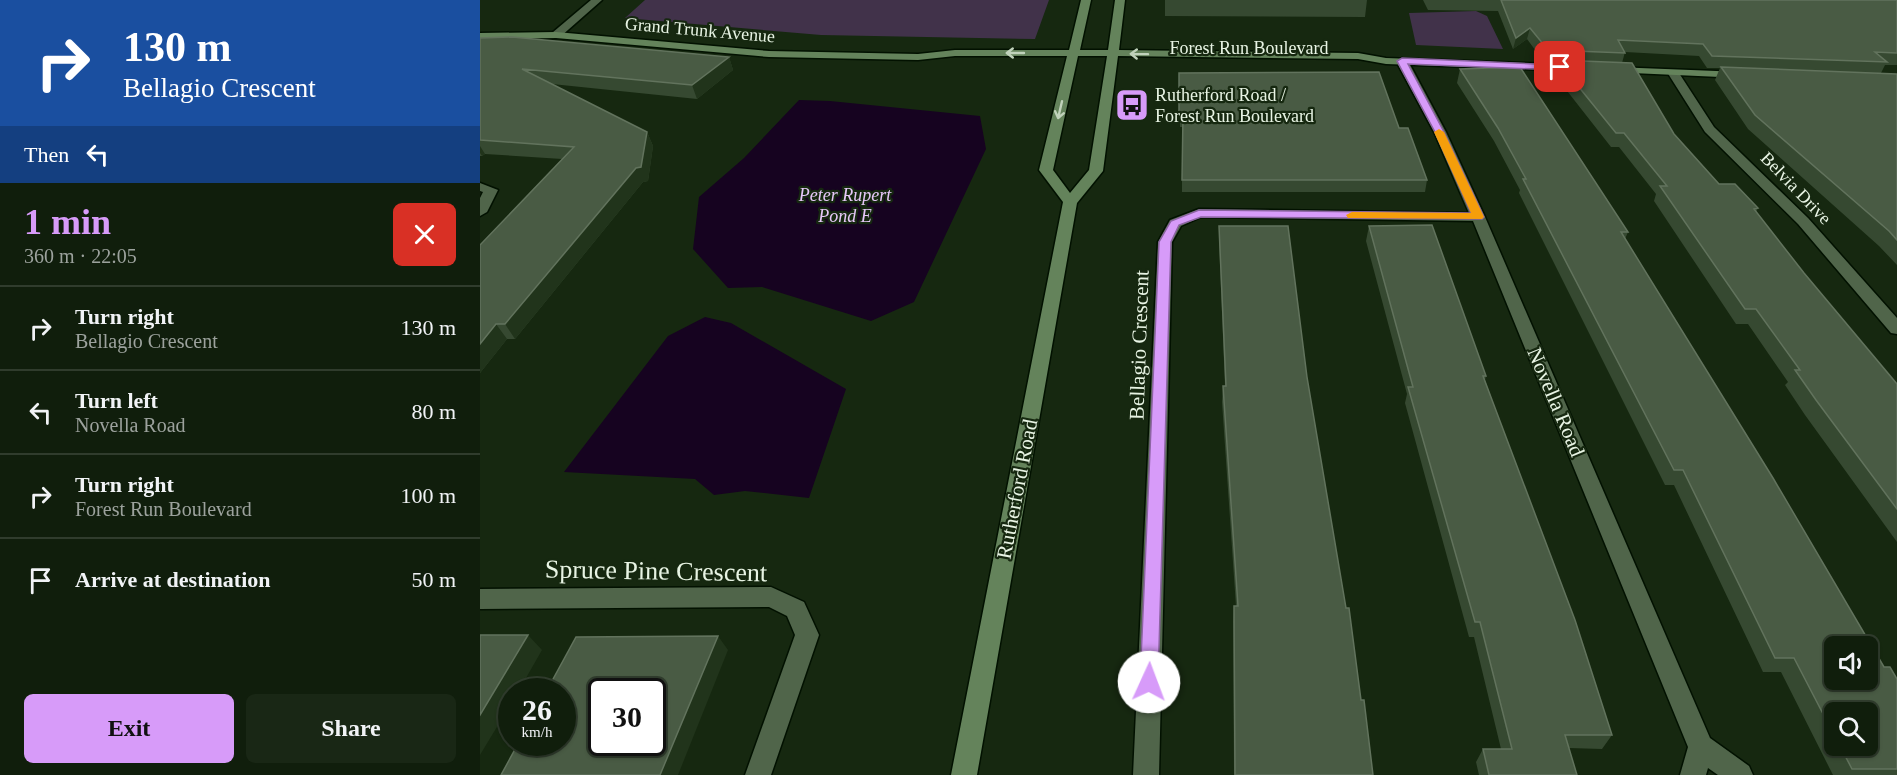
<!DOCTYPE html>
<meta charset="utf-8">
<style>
body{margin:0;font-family:Georgia,serif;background:#192715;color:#f1f3f6;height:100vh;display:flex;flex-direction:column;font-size:22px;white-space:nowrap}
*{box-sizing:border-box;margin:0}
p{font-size:20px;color:#9ca29d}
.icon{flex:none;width:33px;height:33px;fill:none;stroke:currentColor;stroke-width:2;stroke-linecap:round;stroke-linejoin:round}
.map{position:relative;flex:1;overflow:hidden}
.panel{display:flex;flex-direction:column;background:#101e0c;width:480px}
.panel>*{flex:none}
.banner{background:#1a4fa0;color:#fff;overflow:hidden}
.tools{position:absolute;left:1344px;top:636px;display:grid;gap:12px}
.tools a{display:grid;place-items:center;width:54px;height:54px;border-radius:9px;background:#101e0c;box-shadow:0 2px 4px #0004,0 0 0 2px #303c2d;font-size:30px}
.speed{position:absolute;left:18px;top:678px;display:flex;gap:12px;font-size:30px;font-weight:700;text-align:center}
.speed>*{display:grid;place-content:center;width:78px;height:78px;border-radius:50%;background:#101e0c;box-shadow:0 2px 4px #0004,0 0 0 2px #303c2d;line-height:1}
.speed small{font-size:15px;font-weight:400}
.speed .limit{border:3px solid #111;border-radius:9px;background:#fff;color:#111}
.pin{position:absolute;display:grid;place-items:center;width:51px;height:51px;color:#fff;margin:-26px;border-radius:12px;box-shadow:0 3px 9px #0006}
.me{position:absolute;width:66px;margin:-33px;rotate:2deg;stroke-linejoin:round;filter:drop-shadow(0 0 4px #0008)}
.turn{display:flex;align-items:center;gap:21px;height:126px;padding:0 24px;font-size:27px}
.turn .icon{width:78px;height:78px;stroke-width:2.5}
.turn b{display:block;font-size:42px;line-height:51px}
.then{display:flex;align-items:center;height:57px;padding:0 24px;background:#0003;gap:12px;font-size:22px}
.round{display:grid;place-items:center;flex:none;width:63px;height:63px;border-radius:9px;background:#192715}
.overview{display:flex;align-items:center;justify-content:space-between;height:102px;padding:0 24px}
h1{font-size:36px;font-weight:700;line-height:45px;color:#d79bf9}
.cta{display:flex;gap:12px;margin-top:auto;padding:12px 24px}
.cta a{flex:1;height:69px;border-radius:9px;background:#d79bf9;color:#111;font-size:24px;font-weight:700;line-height:69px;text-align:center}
.cta a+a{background:#192715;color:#f1f3f6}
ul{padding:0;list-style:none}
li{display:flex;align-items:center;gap:18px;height:84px;padding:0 24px;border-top:2px solid #303c2d}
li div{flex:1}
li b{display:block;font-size:22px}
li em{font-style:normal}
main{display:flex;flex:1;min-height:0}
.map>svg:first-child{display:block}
</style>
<main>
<section class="panel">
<div class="banner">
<div class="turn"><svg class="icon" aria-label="right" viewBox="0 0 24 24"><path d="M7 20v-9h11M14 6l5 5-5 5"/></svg><div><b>130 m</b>Bellagio Crescent</div></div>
<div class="then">Then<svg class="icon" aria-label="left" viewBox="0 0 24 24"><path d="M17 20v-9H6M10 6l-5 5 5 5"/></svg></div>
</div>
<div class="overview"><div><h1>1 min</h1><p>360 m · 22:05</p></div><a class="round" style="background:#d93025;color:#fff"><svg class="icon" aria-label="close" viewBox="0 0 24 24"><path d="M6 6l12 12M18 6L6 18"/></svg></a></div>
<ul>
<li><svg class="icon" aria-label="right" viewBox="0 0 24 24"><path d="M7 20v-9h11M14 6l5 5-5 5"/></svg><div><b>Turn right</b><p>Bellagio Crescent</p></div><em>130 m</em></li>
<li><svg class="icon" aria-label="left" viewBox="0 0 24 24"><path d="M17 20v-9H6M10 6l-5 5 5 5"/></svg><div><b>Turn left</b><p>Novella Road</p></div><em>80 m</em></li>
<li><svg class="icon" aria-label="right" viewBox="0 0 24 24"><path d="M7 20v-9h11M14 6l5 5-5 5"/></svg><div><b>Turn right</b><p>Forest Run Boulevard</p></div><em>100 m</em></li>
<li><svg class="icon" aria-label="arrive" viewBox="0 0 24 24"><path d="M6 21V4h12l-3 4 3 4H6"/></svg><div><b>Arrive at destination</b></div><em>50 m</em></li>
</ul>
<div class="cta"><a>Exit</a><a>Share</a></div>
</section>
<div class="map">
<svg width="1417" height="775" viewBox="0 0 1417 775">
<rect width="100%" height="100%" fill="#162810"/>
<path fill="#41324a" d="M165,0H569L555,39L341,35L145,18Z
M996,11L1007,16L1023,49L936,45L929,13Z"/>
<path fill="#160320" d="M319,100L350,101L500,116L506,149L434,302L391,321L282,287L248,288L213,249L219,197L264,158Z
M225,317L251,323L366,389L329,498L265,491L234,495L215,479L84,472L188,336Z"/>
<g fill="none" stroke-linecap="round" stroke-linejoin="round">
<g stroke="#021100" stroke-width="3">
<path id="street" d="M111,0H122L80,37H72V33Z
M922,58L928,61L966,132L1005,217L1230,738L1269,766L1273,775H1238L1228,768L1226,775H1200L1208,747L993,221L721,217L701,226L692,242L679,775H653L678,242L690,220L719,209L989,213L954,132L916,61Z
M1189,70H1197L1234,127L1328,218L1417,318V334L1411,333L1318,224L1225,132L1187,72Z
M0,183L18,190L7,212L0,216V198L3,192L0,191Z
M291,587L324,602L339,635L291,775H265L315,635L307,616L289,607L0,609V589Z"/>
</g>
<g stroke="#021100" stroke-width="3">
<path id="secondary" d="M601,0H611L600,50H628L635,0H645L639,50L878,53L906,58L1098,65L1104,68L1098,71L906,64L878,59L638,56L623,171L597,203L497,775H471L583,202L559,170L587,56H475L438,60L289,57L76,38L0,39V33L76,32L289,51L438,54L475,50H589ZM598,56H627L609,170L590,193L573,170Z
M1134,67L1262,72L1268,75L1262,78L1130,72L1128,70Z"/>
</g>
<use href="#street" fill="#50654a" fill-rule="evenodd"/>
<use href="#secondary" fill="#64835b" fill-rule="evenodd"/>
</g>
<path fill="#364931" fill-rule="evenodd" d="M685,0H887L885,17L685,16Z
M943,0H1417V65H1405L1401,73L1417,74V265L1399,246L1268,129L1235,80L1240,68H1227L1219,56L1145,52L1142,63L1194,134L1239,184L1278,208L1276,212L1324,273L1417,384V542L1325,415L1305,385L1308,382L1268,324H1256L1174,201L1176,194L1139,147H1131L1073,73L1077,62H1064L1047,39L1033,49L1018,11L948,10Z
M0,38L249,57L253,70L217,99L72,84L167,132L173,146L168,181L163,182L35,339H27L0,373V245L82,159L5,154L2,156H0Z
M980,69L1148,232L1145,239L1404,667L1417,679V775H1353L1301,672H1283L1194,485H1185L1039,193L1040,190L1014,141L977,83ZM1354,712L1388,746H1354Z
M699,73L919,128L947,180L945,192H702V127H700Z
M739,226L827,377L893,775H754L753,621L754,606H756L742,402L743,386H745L739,241Z
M889,226L1006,376L1005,380L1132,735L1122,749L1089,748L1097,775H999L996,762L1003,749H1021L994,637H989L925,403L927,394L886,241Z"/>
<path fill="#21341b" d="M1050,28L1047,39L1033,49L1036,38Z
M249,57L253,70L217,99L212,85Z
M167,132L173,146L168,181L163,182L35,339L25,324Z
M0,146L5,154L2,156L0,153Z
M16,324L27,339L0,373V344Z
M48,635L62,650L38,692H32V702L0,755V715Z
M238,636L248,650L198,775H180Z"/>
<path fill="#495b44" stroke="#62735d" stroke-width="1.5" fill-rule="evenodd" d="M1021,0H1417V53L1395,52L1407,62L1232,56L1223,44L1138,40L1145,53L1068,50L1050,28L1036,38Z
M32,37L249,57L212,85L42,69L167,132L161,167L156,168L25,324H16L0,344V245L94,147L0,140V38Z
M1077,60L1152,63L1194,134L1239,184H1255L1278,208L1274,209L1324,273L1417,384V509L1336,400L1315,370H1320L1276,309H1265L1180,186H1187L1144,133H1136Z
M1040,67L1148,232H1141L1293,478L1404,667H1410L1417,679V769H1372L1360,746H1388V712H1354V735L1314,658H1295L1203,470H1194L1043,179H1046L1018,128L980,69ZM1354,646H1388V680H1354Z
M1241,67L1417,74V240L1409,231L1275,115Z
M899,72L919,128H928L947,180H702L703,115H699V73Z
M952,225L1006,376H1003L1095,620L1132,735H1085L1097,775H1009L1003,749H1032L1000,622H995L928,387H933L889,226Z
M739,226H808L827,377L866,608H869L881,700H884L893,775H755L754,606H758L743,386H746Z
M0,635H48L0,715Z
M238,636L180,775H21L39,742H82V692H66L96,637ZM122,692H172V742H122Z"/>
<defs><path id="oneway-shaft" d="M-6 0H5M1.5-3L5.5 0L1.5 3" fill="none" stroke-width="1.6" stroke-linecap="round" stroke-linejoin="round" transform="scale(1.5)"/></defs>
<g stroke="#c0d2bb">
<use href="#oneway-shaft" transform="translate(535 53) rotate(-180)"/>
<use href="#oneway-shaft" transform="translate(659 54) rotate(-179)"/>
<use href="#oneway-shaft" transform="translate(580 110) rotate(103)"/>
</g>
<path fill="#d79bf9" stroke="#8c65a2" stroke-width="1.5" d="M922,58L1080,65L1084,67L1080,70L928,64L964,132L1004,217L1002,219L721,217L699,225L691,242L678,682L675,688L669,691L663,688L660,682L679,242L691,221L719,210L991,213L955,132L917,61Z"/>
<path fill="#f59e0b" d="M959,129L964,132L1004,217L1002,219L868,218L866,215L872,212L991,213L954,132Z"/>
<defs>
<g id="bus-square" transform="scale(1.725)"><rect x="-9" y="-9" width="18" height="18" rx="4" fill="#d79bf9" stroke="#162810"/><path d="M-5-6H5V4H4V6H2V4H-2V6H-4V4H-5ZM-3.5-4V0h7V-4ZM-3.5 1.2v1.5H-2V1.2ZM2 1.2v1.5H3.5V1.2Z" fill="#111"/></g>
</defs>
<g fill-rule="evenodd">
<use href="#bus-square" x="652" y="105"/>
</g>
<g text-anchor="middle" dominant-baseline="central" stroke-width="4.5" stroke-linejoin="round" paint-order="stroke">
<g font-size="18" fill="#e8f4e4" stroke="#162810">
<text transform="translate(220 30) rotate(5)">Grand Trunk Avenue</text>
<text x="769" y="48">Forest Run Boulevard</text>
<text transform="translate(1316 188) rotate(46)">Belvia Drive</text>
</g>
<g font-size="18" fill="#e8f4e4" stroke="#162810" text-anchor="start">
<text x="675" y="95">Rutherford Road /<tspan x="675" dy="21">Forest Run Boulevard</tspan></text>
</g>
<g font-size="18" font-style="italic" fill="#e6c7f8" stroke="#162810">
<text x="365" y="195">Peter Rupert<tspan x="365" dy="21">Pond E</tspan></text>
</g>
<g font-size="21" fill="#e8f4e4" stroke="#162810">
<text transform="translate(659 345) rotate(-88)">Bellagio Crescent</text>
<text transform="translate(1076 402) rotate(67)">Novella Road</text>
<text transform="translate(537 489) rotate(-79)">Rutherford Road</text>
</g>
<g font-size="26" fill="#e8f4e4" stroke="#162810">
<text transform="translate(176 571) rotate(1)">Spruce Pine Crescent</text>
</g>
</g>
</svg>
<div class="tools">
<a><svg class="icon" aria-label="sound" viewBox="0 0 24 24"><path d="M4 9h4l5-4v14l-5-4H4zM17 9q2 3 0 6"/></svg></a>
<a><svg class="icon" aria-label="search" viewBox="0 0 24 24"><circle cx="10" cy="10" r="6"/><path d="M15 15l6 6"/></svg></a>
</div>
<div class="speed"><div>26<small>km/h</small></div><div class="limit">30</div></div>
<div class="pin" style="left:1080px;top:67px;background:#d93025"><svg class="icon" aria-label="arrive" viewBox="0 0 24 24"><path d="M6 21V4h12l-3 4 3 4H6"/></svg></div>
<svg class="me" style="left:669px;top:682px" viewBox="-20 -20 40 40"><circle r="19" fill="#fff"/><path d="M0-13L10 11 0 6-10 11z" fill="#d79bf9"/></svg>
</div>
</main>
